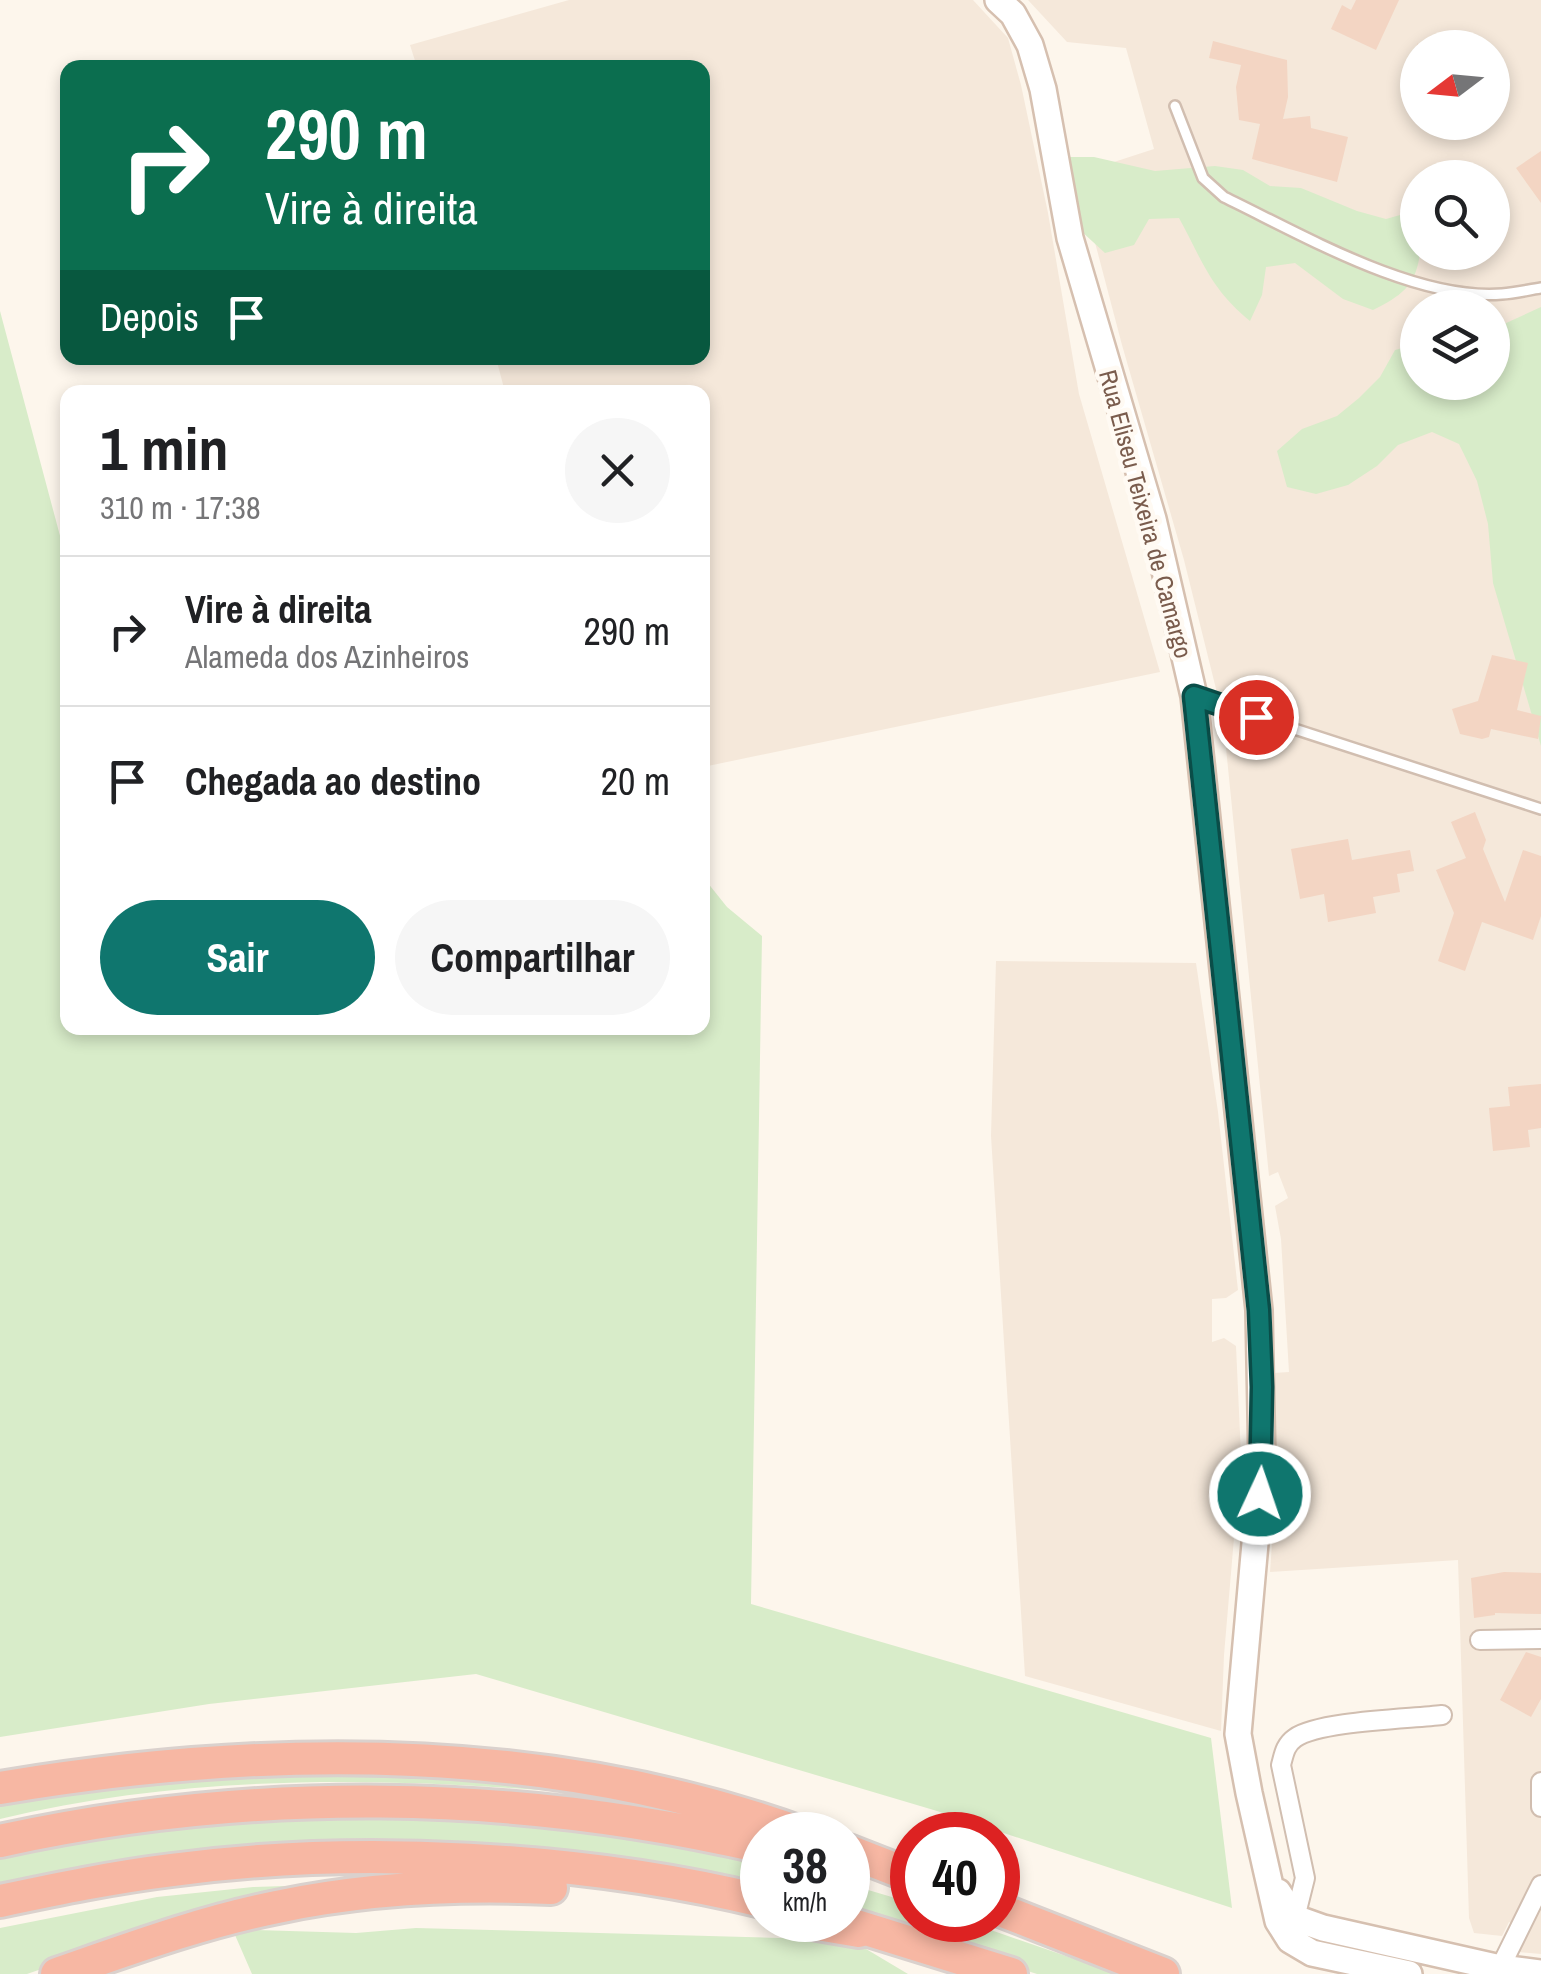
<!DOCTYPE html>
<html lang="pt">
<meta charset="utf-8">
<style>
body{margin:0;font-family:"Archivo Narrow",sans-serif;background:#f6f6f6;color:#202124;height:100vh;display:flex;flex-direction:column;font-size:38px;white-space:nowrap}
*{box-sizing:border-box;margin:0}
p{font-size:32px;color:#757577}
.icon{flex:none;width:55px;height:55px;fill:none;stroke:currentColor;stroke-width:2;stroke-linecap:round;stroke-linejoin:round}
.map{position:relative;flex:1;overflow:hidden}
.sheet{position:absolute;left:60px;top:385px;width:650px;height:650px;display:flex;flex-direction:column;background:#fff;border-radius:20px;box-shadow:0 5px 15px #0003}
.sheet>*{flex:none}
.hud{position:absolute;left:60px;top:60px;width:650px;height:305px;border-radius:20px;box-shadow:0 5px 15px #0003;background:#0b6e4f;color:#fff;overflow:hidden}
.needle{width:65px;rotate:254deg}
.fabs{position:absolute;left:1400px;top:30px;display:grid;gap:20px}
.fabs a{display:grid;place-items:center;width:110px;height:110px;border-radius:50%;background:#fff;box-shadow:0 5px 15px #0003;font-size:50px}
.speed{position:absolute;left:740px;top:1812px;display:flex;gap:20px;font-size:50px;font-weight:700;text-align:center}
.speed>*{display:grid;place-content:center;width:130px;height:130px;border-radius:50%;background:#fff;box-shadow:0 5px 15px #0003;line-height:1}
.speed small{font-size:25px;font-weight:400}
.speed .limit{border:15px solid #d22;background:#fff;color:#111}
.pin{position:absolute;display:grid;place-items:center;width:85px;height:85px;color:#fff;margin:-42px;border:5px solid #fff;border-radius:50%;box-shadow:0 2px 10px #0007}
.me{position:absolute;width:110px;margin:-55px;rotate:3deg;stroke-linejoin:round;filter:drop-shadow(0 0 8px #0008)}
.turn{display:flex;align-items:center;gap:35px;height:210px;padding:0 40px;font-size:45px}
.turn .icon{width:130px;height:130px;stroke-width:2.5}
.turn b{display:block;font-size:70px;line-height:85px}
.then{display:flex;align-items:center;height:95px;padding:0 40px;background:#0003;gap:20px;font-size:38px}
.round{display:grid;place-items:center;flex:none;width:105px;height:105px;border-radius:52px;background:#f6f6f6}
.overview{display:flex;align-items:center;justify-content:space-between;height:170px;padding:0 40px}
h1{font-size:60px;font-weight:800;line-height:75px}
.button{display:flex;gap:20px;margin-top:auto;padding:20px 40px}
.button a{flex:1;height:115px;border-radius:60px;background:#0f766e;color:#fff;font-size:40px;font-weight:800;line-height:115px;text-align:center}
.button a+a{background:#f6f6f6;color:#202124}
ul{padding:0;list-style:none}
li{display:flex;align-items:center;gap:30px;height:150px;padding:0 40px;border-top:2px solid #e0e0e0}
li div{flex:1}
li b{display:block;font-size:38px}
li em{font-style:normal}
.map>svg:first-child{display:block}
</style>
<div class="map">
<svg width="1541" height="1974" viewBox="0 0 1541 1974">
<rect width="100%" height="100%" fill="#fdf6ec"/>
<path fill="#f5e8da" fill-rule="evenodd" d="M569,0H973L1008,38L1021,85L1048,213L1079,394L1160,672L703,767L702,392H505L496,358H702V68L417,67L410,45Z
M1028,0H1541V1954L1518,1952L1525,1930L1509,1922L1502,1936L1474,1933L1469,1918L1458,1560L1270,1572L1277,1472L1273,1373L1289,1372L1281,1239L1275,1206L1288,1198L1278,1172L1269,1176L1225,738L1220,705L1184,560L1122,345L1077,174L1154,149L1126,48L1067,42ZM1418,48H1492V122H1418ZM1418,178H1492V252H1418ZM1418,308H1492V382H1418Z
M996,961L1196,963L1218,1112L1238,1290L1226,1298L1212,1299V1342L1224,1338L1236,1346L1241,1456L1224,1655L1221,1731L1025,1676L991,1136Z"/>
<path fill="#d8ecc9" d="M1064,157H1094L1155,171L1215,166L1243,170L1270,186L1301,188L1357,211L1386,219L1414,211L1418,252L1420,253C1416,286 1401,296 1373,310L1343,299L1295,263L1266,267L1262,295L1250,321C1210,288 1203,262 1179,218L1149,219L1134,245L1105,253L1080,230Z
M1541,307V746L1493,583L1488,524L1477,481L1459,444L1432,432L1398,445L1377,466L1348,485L1316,494L1287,487L1277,451L1302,429L1337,416L1359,398L1380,377L1395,350L1417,344L1418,382H1492L1493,329Z
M0,311L67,562L68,1028H702L703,877L727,907L762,936L751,1604L1211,1738L1232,1908L937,1811L476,1674L209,1704L0,1737Z
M430,1769L579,1793C385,1777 190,1773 0,1819V1798L83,1784Z
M417,1815L610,1831L762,1861V1892L556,1858L0,1891V1854L74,1840L240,1819Z
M378,1883L166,1926L27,1974H0V1928L157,1897L253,1887Z
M848,1884L912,1903V1920H962L1118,1974H1037L848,1913Z
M416,1928L851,1940L908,1974H252L235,1935L256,1930L356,1933Z"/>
<path fill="#f3d5c3" d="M1356,0H1399L1376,50L1331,29L1342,5L1351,10Z
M1213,41L1287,60L1288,97L1283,119L1310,116L1311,128L1348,137L1337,182L1252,159L1260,124L1239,120L1236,87L1241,65L1209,58Z
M1418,43V84L1401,76Z
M1541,151V203L1516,168Z
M1492,655L1528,663L1517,710L1541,716L1538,739L1491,729L1489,737L1482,739L1460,734L1452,709L1478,701Z
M1475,812L1486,840L1483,849L1505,902L1523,850L1541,856V916L1533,940L1482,922L1465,971L1438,961L1454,913L1436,870L1466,858L1451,822Z
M1348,839L1352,860L1410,850L1414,871L1397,874L1400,892L1373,897L1376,913L1328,922L1324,894L1300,899L1291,849Z
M1541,1084V1128L1528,1130L1530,1147L1493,1151L1489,1108L1510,1106L1508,1087Z
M1504,1572L1541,1573V1614L1495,1613V1615L1474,1618L1471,1578Z
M1526,1652L1541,1657V1699L1531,1717L1500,1700Z"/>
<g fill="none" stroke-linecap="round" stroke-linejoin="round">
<g stroke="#d1beb0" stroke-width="14">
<path id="lane" d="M1175,106L1203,178L1224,197C1301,234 1415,301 1502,294C1515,293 1528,290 1541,288
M1196,697L1541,809"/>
</g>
<g stroke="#d1beb0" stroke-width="22">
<path id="street" d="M1480,1640L1541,1639
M1541,1782V1807
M1295,1918L1305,1878L1281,1765C1284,1754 1285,1745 1295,1738C1319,1721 1409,1719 1442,1715
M1500,1968L1541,1885"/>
</g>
<g stroke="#d6c0b0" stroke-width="30">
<path id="secondary" d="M998,0L1013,14L1030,45L1043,89L1070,238L1153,519L1194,696L1259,1310L1262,1465L1238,1734L1249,1793L1278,1921L1290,1940L1312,1953L1409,1974
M1278,1892L1295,1918L1323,1928L1500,1968L1541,1973"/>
</g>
<g stroke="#dad1cd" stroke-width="38">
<path id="highway" d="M0,1788C268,1743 547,1741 806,1835
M0,1841C251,1786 512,1789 762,1847
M848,1851L912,1876
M0,1901C57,1889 114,1877 172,1870C356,1845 582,1857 762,1901
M998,1909L1163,1974
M794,1920L859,1931
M837,1920L1011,1974
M57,1974C129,1949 202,1922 277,1907C367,1888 460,1884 551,1888"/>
</g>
<use href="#lane" stroke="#fff" stroke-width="9"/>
<use href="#street" stroke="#fff" stroke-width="18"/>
<use href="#secondary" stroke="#fff" stroke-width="25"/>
<use href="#highway" stroke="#f7b7a3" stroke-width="32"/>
</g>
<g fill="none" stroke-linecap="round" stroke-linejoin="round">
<g stroke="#0a4d48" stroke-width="25">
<path id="route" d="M1256,717L1194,696L1259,1310L1262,1387L1260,1494"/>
</g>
<use href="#route" stroke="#0f766e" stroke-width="18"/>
</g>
<g text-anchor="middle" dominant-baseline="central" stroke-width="9" stroke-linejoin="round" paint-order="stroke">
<g font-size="25" fill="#7a5c4d" stroke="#fffaf3">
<text transform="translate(1146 514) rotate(75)">Rua Eliseu Teixeira de Camargo</text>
</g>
</g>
</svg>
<div class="fabs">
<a><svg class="needle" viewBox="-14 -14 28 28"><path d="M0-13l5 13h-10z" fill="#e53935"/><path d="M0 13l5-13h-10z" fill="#757577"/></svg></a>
<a><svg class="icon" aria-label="search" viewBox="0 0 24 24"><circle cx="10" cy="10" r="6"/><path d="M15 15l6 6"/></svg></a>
<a><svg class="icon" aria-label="layers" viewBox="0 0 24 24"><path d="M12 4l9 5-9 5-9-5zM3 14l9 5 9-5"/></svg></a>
</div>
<div class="speed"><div>38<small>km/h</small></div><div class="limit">40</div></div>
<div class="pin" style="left:1256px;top:717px;background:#d93025"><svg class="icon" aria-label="arrive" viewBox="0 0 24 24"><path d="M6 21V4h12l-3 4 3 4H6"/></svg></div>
<svg class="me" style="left:1260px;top:1494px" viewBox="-20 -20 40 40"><circle r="17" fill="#0f766e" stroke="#fff" stroke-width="3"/><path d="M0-11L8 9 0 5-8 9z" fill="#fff"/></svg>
<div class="hud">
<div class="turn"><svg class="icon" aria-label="right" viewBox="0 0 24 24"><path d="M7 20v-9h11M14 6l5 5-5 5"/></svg><div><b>290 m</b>Vire à direita</div></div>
<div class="then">Depois<svg class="icon" aria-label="arrive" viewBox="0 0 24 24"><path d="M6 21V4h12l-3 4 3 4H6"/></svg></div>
</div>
<section class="sheet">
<div class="overview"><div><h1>1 min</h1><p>310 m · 17:38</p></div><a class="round"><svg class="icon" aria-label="close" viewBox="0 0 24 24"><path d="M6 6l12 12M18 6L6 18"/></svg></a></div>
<ul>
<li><svg class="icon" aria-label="right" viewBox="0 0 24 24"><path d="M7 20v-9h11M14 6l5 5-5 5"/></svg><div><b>Vire à direita</b><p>Alameda dos Azinheiros</p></div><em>290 m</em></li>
<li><svg class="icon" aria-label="arrive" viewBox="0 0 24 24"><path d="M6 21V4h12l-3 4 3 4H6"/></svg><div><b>Chegada ao destino</b></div><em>20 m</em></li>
</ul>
<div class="button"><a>Sair</a><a>Compartilhar</a></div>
</section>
</div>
